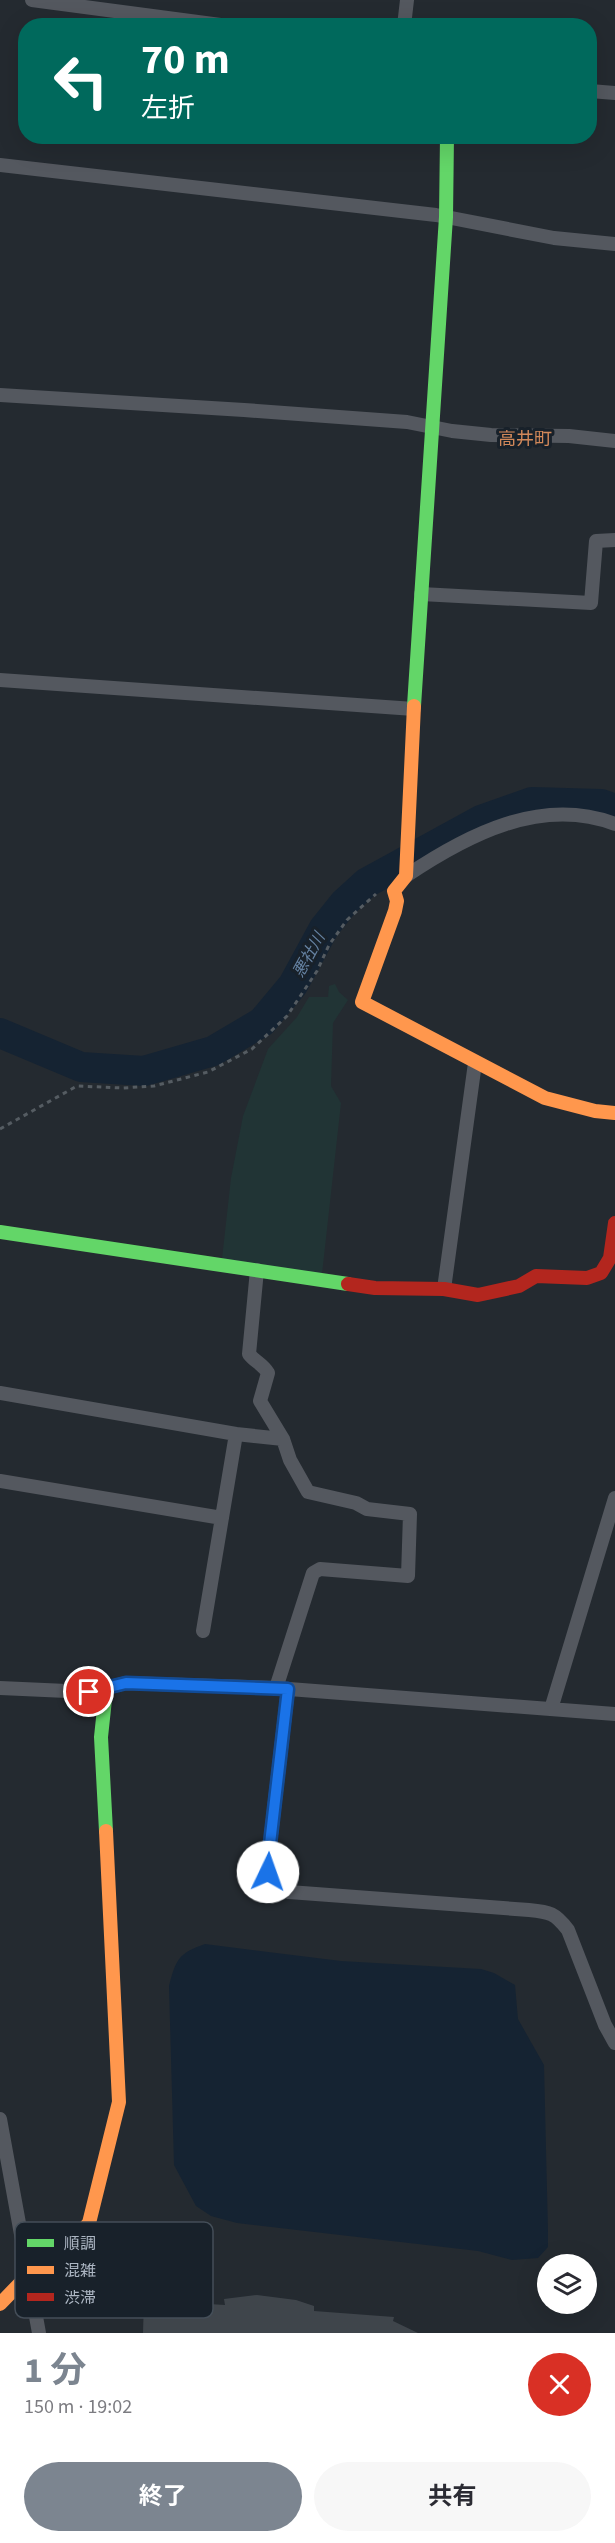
<!DOCTYPE html>
<html lang="ja">
<meta charset="utf-8">
<style>
body{margin:0;font-family:"Source Sans 3","Noto Sans JP",sans-serif;background:#f7f7f7;color:#2b2b33;height:100vh;display:flex;flex-direction:column;font-size:22px;white-space:nowrap}
*{box-sizing:border-box;margin:0}
p{font-size:20px;color:#7c7c81}
.icon{flex:none;width:33px;height:33px;fill:none;stroke:currentColor;stroke-width:2;stroke-linecap:round;stroke-linejoin:round}
.map{position:relative;height:2333px;overflow:hidden}
.side{display:flex;flex-direction:column;background:#fff;flex:1}
.side>*{flex:none}
.top-card{position:absolute;left:18px;top:18px;width:579px;height:126px;border-radius:24px;box-shadow:0 6px 24px #0002;background:#00695c;color:#fff;overflow:hidden}
.tools{position:absolute;left:537px;top:2254px;display:grid;gap:12px}
.tools a{display:grid;place-items:center;width:60px;height:60px;border-radius:50%;background:#fff;box-shadow:0 6px 24px #0002;font-size:30px}
.pin{position:absolute;display:grid;place-items:center;width:51px;height:51px;color:#fff;margin:-26px;border:3px solid #fff;border-radius:50%;box-shadow:0 2px 6px #0007}
.me{position:absolute;width:66px;margin:-33px;rotate:3deg;stroke-linejoin:round;filter:drop-shadow(0 0 4px #0008)}
.turn{display:flex;align-items:center;gap:21px;height:126px;padding:0 24px;font-size:27px}
.turn .icon{width:78px;height:78px;stroke-width:2.5}
.turn b{display:block;font-size:42px;line-height:51px}
.round{display:grid;place-items:center;flex:none;width:63px;height:63px;border-radius:32px;background:#f7f7f7}
.summary{display:flex;align-items:center;justify-content:space-between;height:102px;padding:0 24px}
h1{font-size:36px;font-weight:700;line-height:45px;color:#7c8590}
.action{display:flex;gap:12px;margin-top:auto;padding:12px 24px}
.action a{flex:1;height:69px;border-radius:36px;background:#7c8590;color:#fff;font-size:24px;font-weight:700;line-height:69px;text-align:center}
.action a+a{background:#f7f7f7;color:#2b2b33}
.map>svg:first-child{display:block}
</style>
<div class="map">
<svg width="615" height="2333" viewBox="0 0 615 2333">
<rect width="100%" height="100%" fill="#242a30"/>
<path fill="#213435" d="M335,984L339,992L348,1000L333,1023L331,1086L341,1103L322,1274L222,1259L231,1178L243,1116L268,1049L297,1017L309,997H328L329,986Z"/>
<path fill="#152332" d="M205,1944L341,1961L481,1969L494,1973L515,1985L518,2019L544,2065L548,2232V2247L538,2258L512,2260L478,2251L237,2223L211,2216L196,2206L174,2165L169,1986C176,1959 179,1953 205,1944Z"/>
<g fill="none" stroke-linecap="round" stroke-linejoin="round">
<path stroke="#152332" stroke-width="30" d="M0,1033L81,1067L144,1071L213,1051L262,1022L293,985L324,928L344,903L366,883L481,820L532,802L601,804L615,809"/>
</g>
<path fill="#3f454b" d="M257,2295L296,2300L314,2306V2311L394,2317L393,2321L418,2333H143L144,2300L225,2305L224,2299Z"/>
<g fill="none" stroke-linecap="round" stroke-linejoin="round">
<path stroke="#555c62" stroke-width="3" stroke-dasharray="4.5 4.5" stroke-linecap="butt" d="M0,1129L77,1086L123,1088L154,1086L208,1072L252,1049L287,1016L317,971L329,945L347,920L376,894"/>
<path stroke="#54585f" stroke-width="14" d="M32,0L228,26
M404,26L407,0
M590,91L615,93
M0,165L436,215L554,238L615,244
M0,395L244,410L407,422L452,431L491,435L569,436L615,441
M421,594L591,603L596,541L615,540
M0,680L414,709
M406,876C467,835 541,796 615,824
M257,1270L249,1354C255,1362 263,1364 268,1373L260,1401L283,1439L290,1460L308,1492L356,1503L367,1509L410,1514L408,1576L320,1569L313,1573L276,1688
M444,1289L475,1063
M0,1393L236,1434L203,1631
M236,1434L283,1439
M0,1481L222,1518
M0,1688L89,1692L126,1683L276,1688L615,1714
M288,1689L268,1861V1872L273,1885L289,1892L529,1910C550,1912 555,1913 568,1930L605,2025L615,2043
M551,1709L615,1498
M0,2119L39,2333"/>
<path stroke="#63d668" stroke-width="14" d="M414,706L446,217L447,136
M0,1232L348,1284
M106,1831L101,1737L106,1690"/>
<path stroke="#ff974d" stroke-width="14" d="M414,706L406,876L394,891L397,901L395,911L362,1002L545,1098L595,1111L615,1113
M0,2304L29,2274L78,2235L89,2223L119,2102L106,1831"/>
<path stroke="#b3261e" stroke-width="14" d="M348,1284L375,1288L444,1289L478,1295L519,1286L536,1276L587,1278L601,1273L610,1258L615,1223"/>
</g>
<g fill="none" stroke-linecap="round" stroke-linejoin="round">
<g stroke="#114b97" stroke-width="15">
<path id="route" d="M89,1692L126,1683L288,1689L268,1861V1872"/>
</g>
<use href="#route" stroke="#1a73e8" stroke-width="10"/>
</g>
<g text-anchor="middle" dominant-baseline="central" stroke-width="6" stroke-linejoin="round" paint-order="stroke">
<g font-size="16" font-style="italic" fill="#6582a2" stroke="#18212a">
<text transform="translate(309 955) rotate(-61)">悪社川</text>
</g>
<g font-size="18" fill="#d1885a" stroke="#18212a">
<text x="525" y="439">高井町</text>
</g>
</g>
<rect x="15" y="2222" width="198" height="96" rx="9" fill="#18212a" stroke="#444e58" stroke-width="1.5"/>
<rect x="27" y="2239" width="27" height="8" fill="#63d668"/>
<rect x="27" y="2266" width="27" height="8" fill="#ff974d"/>
<rect x="27" y="2293" width="27" height="8" fill="#b3261e"/>
<g font-size="16" fill="#acb6c3">
<text x="64" y="2249">順調</text>
<text x="64" y="2276">混雑</text>
<text x="64" y="2303">渋滞</text>
</g>
</svg>
<div class="tools">
<a><svg class="icon" aria-label="layers" viewBox="0 0 24 24"><path d="M12 4l9 5-9 5-9-5zM3 14l9 5 9-5"/></svg></a>
</div>
<div class="pin" style="left:89px;top:1692px;background:#d93025"><svg class="icon" aria-label="arrive" viewBox="0 0 24 24"><path d="M6 21V4h12l-3 4 3 4H6"/></svg></div>
<svg class="me" style="left:268px;top:1872px" viewBox="-20 -20 40 40"><circle r="19" fill="#fff"/><path d="M0-13L10 11 0 6-10 11z" fill="#1a73e8"/></svg>
<div class="top-card">
<div class="turn"><svg class="icon" aria-label="left" viewBox="0 0 24 24"><path d="M17 20v-9H6M10 6l-5 5 5 5"/></svg><div><b>70 m</b>左折</div></div>
</div>
</div>
<section class="side">
<div class="summary"><div><h1>1 分</h1><p>150 m · 19:02</p></div><a class="round" style="background:#d93025;color:#fff"><svg class="icon" aria-label="close" viewBox="0 0 24 24"><path d="M6 6l12 12M18 6L6 18"/></svg></a></div>
<div class="action"><a>終了</a><a>共有</a></div>
</section>
